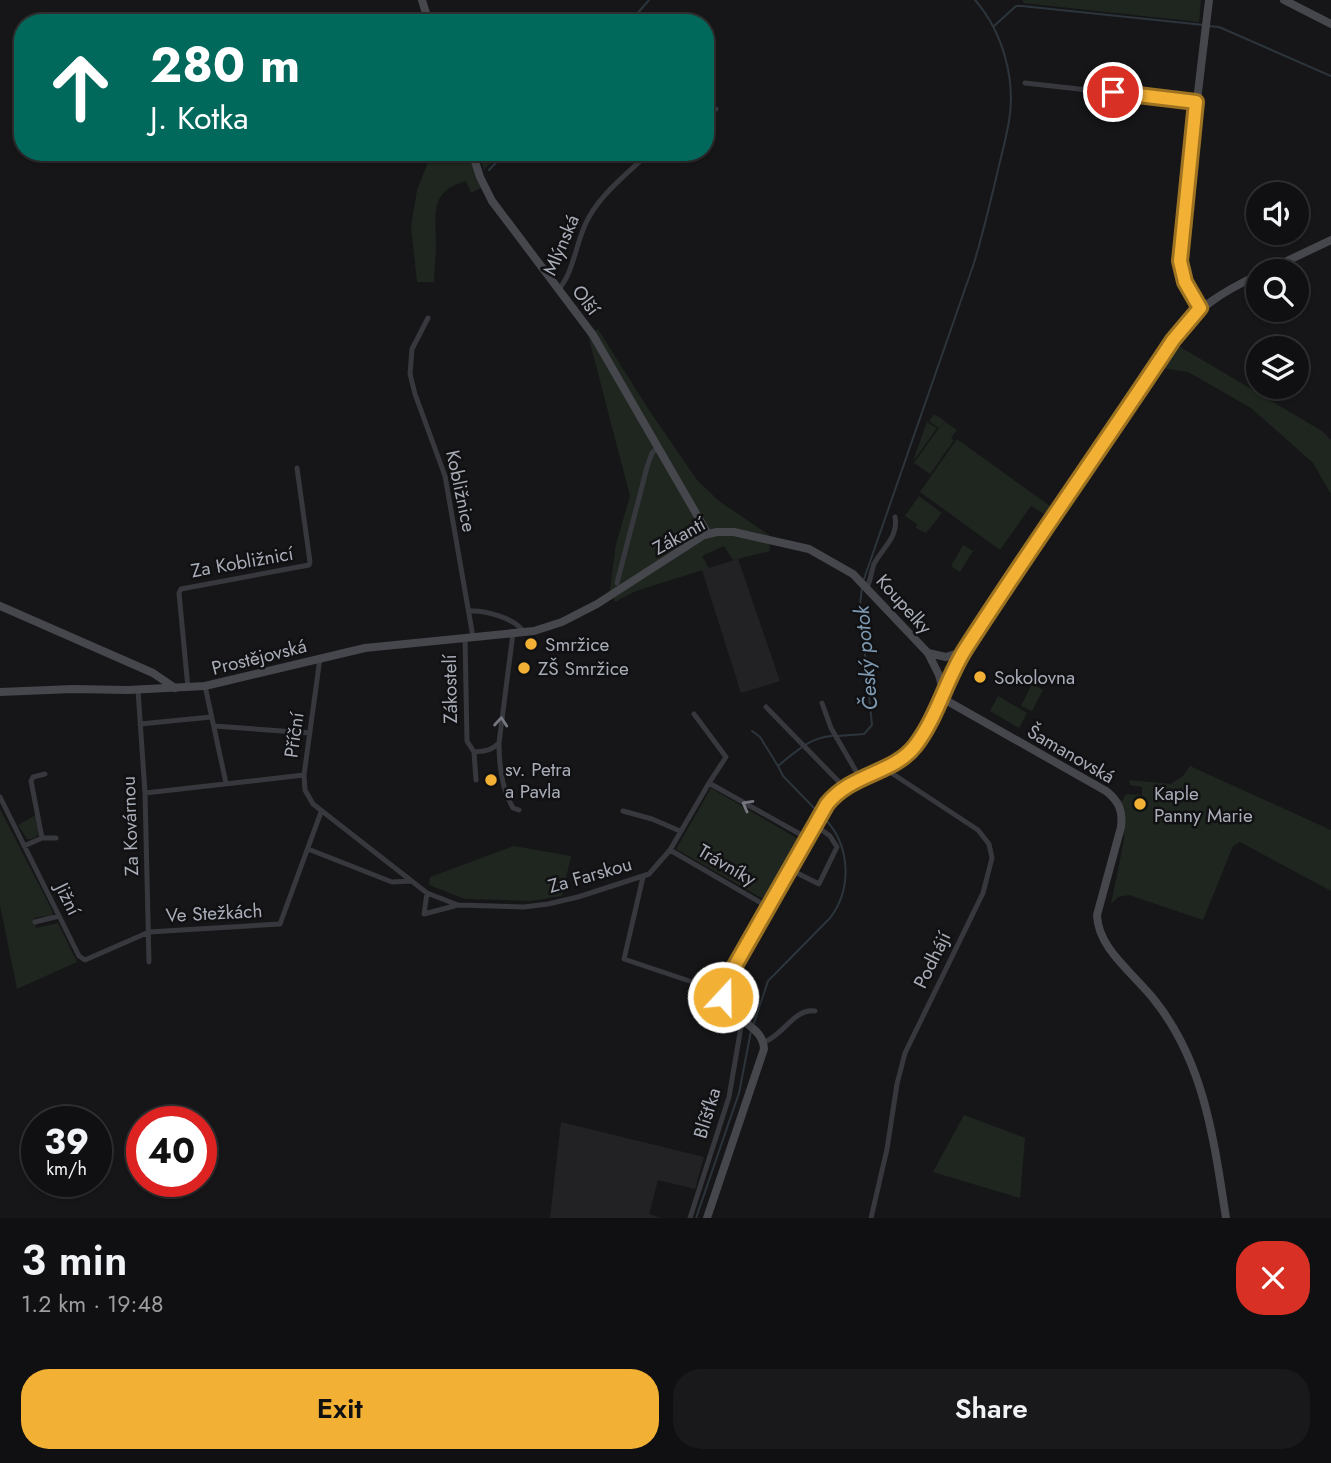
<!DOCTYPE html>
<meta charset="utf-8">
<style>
body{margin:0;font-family:Jost,sans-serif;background:#19191b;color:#f1f3f6;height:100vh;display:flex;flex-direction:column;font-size:26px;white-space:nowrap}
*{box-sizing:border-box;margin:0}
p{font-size:23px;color:#9c9d9f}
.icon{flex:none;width:38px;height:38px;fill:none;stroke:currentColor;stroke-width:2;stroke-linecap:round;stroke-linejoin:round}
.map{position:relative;height:1218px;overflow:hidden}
.drawer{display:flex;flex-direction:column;background:#101012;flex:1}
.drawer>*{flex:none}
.guide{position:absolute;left:14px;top:14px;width:700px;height:147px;border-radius:28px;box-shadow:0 2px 5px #0004,0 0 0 2px #303032;background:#00695c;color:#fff;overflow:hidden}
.tools{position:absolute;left:1246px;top:182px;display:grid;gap:14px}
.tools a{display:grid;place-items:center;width:63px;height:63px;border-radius:50%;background:#101012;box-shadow:0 2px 5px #0004,0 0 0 2px #303032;font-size:35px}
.speed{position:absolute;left:21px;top:1106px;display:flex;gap:14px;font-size:35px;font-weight:700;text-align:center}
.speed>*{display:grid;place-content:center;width:91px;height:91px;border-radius:50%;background:#101012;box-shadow:0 2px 5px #0004,0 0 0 2px #303032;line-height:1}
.speed small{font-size:18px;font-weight:400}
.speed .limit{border:10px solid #d22;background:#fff;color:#111}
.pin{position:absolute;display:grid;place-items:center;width:60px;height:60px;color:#fff;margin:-30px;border:4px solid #fff;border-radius:50%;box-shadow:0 2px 7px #0007}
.me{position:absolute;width:77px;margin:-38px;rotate:21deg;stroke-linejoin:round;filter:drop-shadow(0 0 5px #0008)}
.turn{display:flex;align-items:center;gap:24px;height:147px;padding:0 21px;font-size:32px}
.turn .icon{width:91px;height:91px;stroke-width:2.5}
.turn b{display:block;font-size:49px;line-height:60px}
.round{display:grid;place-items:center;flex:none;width:74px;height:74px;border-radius:28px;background:#19191b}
.head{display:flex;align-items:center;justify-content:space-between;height:119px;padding:0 21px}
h1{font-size:42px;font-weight:600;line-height:52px}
.button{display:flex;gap:14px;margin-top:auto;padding:14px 21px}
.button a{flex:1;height:80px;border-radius:28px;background:#f2b134;color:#111;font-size:28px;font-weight:600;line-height:80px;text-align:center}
.button a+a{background:#19191b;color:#f1f3f6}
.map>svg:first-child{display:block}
</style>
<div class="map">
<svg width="1331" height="1218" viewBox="0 0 1331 1218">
<rect width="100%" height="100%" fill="#161618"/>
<path fill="#222225" d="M738,559L780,681L741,693L702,570Z
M561,1122L704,1157L695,1189L658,1180L649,1214L661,1218H550Z"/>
<path fill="#1e261f" d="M1023,0H1201L1199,22L1023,3Z
M432,152H468L481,188L471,193L466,181C429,191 436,214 436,243C436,256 434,269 434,282H417L411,226L417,190Z
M478,152H501L484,170Z
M598,329L647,407L697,480L719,501L769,535L770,551L733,560L724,546L702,556L709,568L636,591L615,602L610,590L616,544L630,496L588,335Z
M1177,345L1322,431L1331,440V494L1313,463L1251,408L1188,372L1161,368Z
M934,414L945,421L939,429L945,422L957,430L951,438L954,440L930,474L914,463L939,428L929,421Z
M927,422L937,428L915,459L914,458Z
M957,439L1050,506L1044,514L1031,506L1000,550L920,492Z
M919,496L942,513L926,533L916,528L917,524L905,516Z
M963,545L973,551L960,572L951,566Z
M1032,684L1043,690L1032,711L1021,706Z
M998,696L1027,713L1019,728L990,711Z
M1190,766L1331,830V891L1240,842L1233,846L1203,920L1129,895L1118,897L1111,904L1124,840L1121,803L1126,794L1142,795V787L1130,785L1129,780L1171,784L1183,776Z
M711,788L800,840L765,900L676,849Z
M0,809L53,912L52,915L34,918L36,928L58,923L77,962L17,989L0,905Z
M36,815L39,835L32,839H27L18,825Z
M514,846L571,856L562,896L531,901L465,899L429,885L430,877Z
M964,1115L1025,1138L1020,1198L933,1172Z"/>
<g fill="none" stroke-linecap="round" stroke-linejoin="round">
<path stroke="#2c353c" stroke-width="2" d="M629,23L649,0
M994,26L1016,6H1022L1204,25
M1209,26L1219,27L1331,76
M489,170L506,152
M864,579L974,263C983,233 990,204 997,174C1001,157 1006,139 1009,121C1016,80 1003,32 975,0
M752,731L760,737L778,766
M838,736L864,734L872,725L860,604L862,588
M817,811L783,776L778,766C794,753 810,737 832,736
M754,1023L768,981L830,918C853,888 850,844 824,818
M696,1218L739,1093L751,1031"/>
<path stroke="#37383d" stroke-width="5" d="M1025,83L1196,102
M705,108L716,109
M559,289C575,270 576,239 589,217C603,192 629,172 650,152
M428,318L412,349L410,374L415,394L445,476L473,637
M617,583L647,467L652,453L657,448
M867,587C871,580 871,572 874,564C882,548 899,537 895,517
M469,611C486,610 514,618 524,632
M465,637L467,741L474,752C485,751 491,751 499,743L513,633
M320,658L304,775L305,790L313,804L427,893L458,905L524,907L548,904L578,897L649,874L670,850L709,783L807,838
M205,686L226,783
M188,688L179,593L181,589L309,565L310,562L297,468
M138,690L145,793L149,962
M822,703L831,728L860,778
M766,707L844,787
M694,714L726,757L709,783
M140,724L211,717
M214,726L310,733
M499,743C499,764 502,790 513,808L519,810
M474,752L476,780
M145,793L304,775
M0,797L79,956L85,960L149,932L280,924L321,812
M623,811L652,819L680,831
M42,838L31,781L33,777L45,774
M24,846L42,838H56
M308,849L392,882L411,881
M670,850L768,907
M789,869L819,884L837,847L830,836L815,825
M643,877L624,959L722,992
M427,893L424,914L458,905
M35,922L59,916
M764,1042C783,1036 794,1008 815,1011
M690,1218L729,1097L742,1021
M871,1218L887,1149L897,1084L905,1053L983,893L992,858L989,844L978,830L893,774L887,766"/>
<path stroke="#45474d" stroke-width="8" d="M422,0L429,23
M1284,0L1331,24
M472,152L480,177L492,201L593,335L708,534
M1266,271L1331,240
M1200,308L1185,282L1180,261L1185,201L1209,0
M0,606L153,673L175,688
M928,653L946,657L962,652
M0,692L73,689L128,690L205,686L365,648L534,631L562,622L597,604L704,535L717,532H734L809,549L853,574L928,653L939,675L944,694
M942,698L1106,791C1119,801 1123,811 1121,827L1097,915C1098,950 1136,975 1156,1002C1205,1065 1214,1141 1226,1218
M707,1218L764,1049C763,1021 721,1020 723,988L823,811L844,787L899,760L914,747L937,708L964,651L1173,339C1196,308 1224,291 1258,275"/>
</g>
<defs><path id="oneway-chevron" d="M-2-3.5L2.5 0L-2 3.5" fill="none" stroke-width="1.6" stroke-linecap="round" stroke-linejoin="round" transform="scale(1.75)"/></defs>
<g stroke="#757881">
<use href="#oneway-chevron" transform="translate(501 722) rotate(-85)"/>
<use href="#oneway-chevron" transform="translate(747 805) rotate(-151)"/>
</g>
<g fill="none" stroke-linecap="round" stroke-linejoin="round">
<g stroke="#9d7322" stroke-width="18">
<path id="route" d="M723,997L724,985L827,804C852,773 893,774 915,746C938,716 946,679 966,648C1033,544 1105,443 1173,340L1200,308L1185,282L1180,261L1196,102L1113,92"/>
</g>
<use href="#route" stroke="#f2b134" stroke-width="12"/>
</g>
<g fill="#f2b134" stroke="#111113" stroke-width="2.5">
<circle cx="531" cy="644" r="7"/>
<circle cx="524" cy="668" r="7"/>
<circle cx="980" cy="677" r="7"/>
<circle cx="491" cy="780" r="7"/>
<circle cx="1140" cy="804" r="7"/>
</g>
<g text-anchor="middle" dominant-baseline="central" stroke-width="5" stroke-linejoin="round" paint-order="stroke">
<g font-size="19" fill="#a8adb8" stroke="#111113">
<text transform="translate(561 245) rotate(-67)">Mlýnská</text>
<text transform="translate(586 300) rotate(53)">Olší</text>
<text transform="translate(461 491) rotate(78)">Kobližnice</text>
<text transform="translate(679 536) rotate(-29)">Zákantí</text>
<text transform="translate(242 562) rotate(-10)">Za Kobližnicí</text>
<text transform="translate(904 604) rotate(48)">Koupelky</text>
<text transform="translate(259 657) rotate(-14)">Prostějovská</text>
<text transform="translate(450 689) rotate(-91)">Zákostelí</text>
<text transform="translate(294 735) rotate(-82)">Příční</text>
<text transform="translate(1071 754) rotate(30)">Šamanovská</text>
<text transform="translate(130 826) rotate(-92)">Za Kovárnou</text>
<text transform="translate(727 865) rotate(30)">Trávníky</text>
<text transform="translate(590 875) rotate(-16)">Za Farskou</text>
<text transform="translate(68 899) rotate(64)">Jižní</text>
<text transform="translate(214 913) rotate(-3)">Ve Stežkách</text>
<text transform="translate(932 960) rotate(-64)">Podhájí</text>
<text transform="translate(707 1113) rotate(-73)">Blíšťka</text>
</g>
<g font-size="19" fill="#a8adb8" stroke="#111113" text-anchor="start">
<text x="545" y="644">Smržice</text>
<text x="538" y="668">ZŠ Smržice</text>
<text x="994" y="677">Sokolovna</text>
<text x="505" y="769">sv. Petra<tspan x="505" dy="22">a Pavla</tspan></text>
<text x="1154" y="793">Kaple<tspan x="1154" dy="22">Panny Marie</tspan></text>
</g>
<g font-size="21" font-style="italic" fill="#7f9bb3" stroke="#111113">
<text transform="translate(866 658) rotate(-95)">Český potok</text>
</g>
</g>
</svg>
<div class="tools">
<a><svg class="icon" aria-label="sound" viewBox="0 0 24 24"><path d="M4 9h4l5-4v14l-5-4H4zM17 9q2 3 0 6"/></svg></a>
<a><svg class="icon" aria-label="search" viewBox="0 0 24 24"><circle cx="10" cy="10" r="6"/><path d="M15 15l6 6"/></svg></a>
<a><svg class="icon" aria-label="layers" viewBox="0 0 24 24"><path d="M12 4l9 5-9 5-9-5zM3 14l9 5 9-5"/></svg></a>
</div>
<div class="speed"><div>39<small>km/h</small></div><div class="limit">40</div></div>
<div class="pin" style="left:1113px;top:92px;background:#d93025"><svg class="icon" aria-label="arrive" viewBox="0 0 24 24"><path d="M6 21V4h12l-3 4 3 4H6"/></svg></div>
<svg class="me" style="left:723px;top:997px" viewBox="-20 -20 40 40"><circle r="17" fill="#f2b134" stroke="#fff" stroke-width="3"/><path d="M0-11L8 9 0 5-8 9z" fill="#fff"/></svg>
<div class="guide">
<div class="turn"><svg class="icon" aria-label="ahead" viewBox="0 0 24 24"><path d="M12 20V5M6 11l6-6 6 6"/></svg><div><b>280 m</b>J. Kotka</div></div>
</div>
</div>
<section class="drawer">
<div class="head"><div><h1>3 min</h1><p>1.2 km · 19:48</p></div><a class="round" style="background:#d93025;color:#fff"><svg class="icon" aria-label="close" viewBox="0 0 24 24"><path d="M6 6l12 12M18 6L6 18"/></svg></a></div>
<div class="button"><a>Exit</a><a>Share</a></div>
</section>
